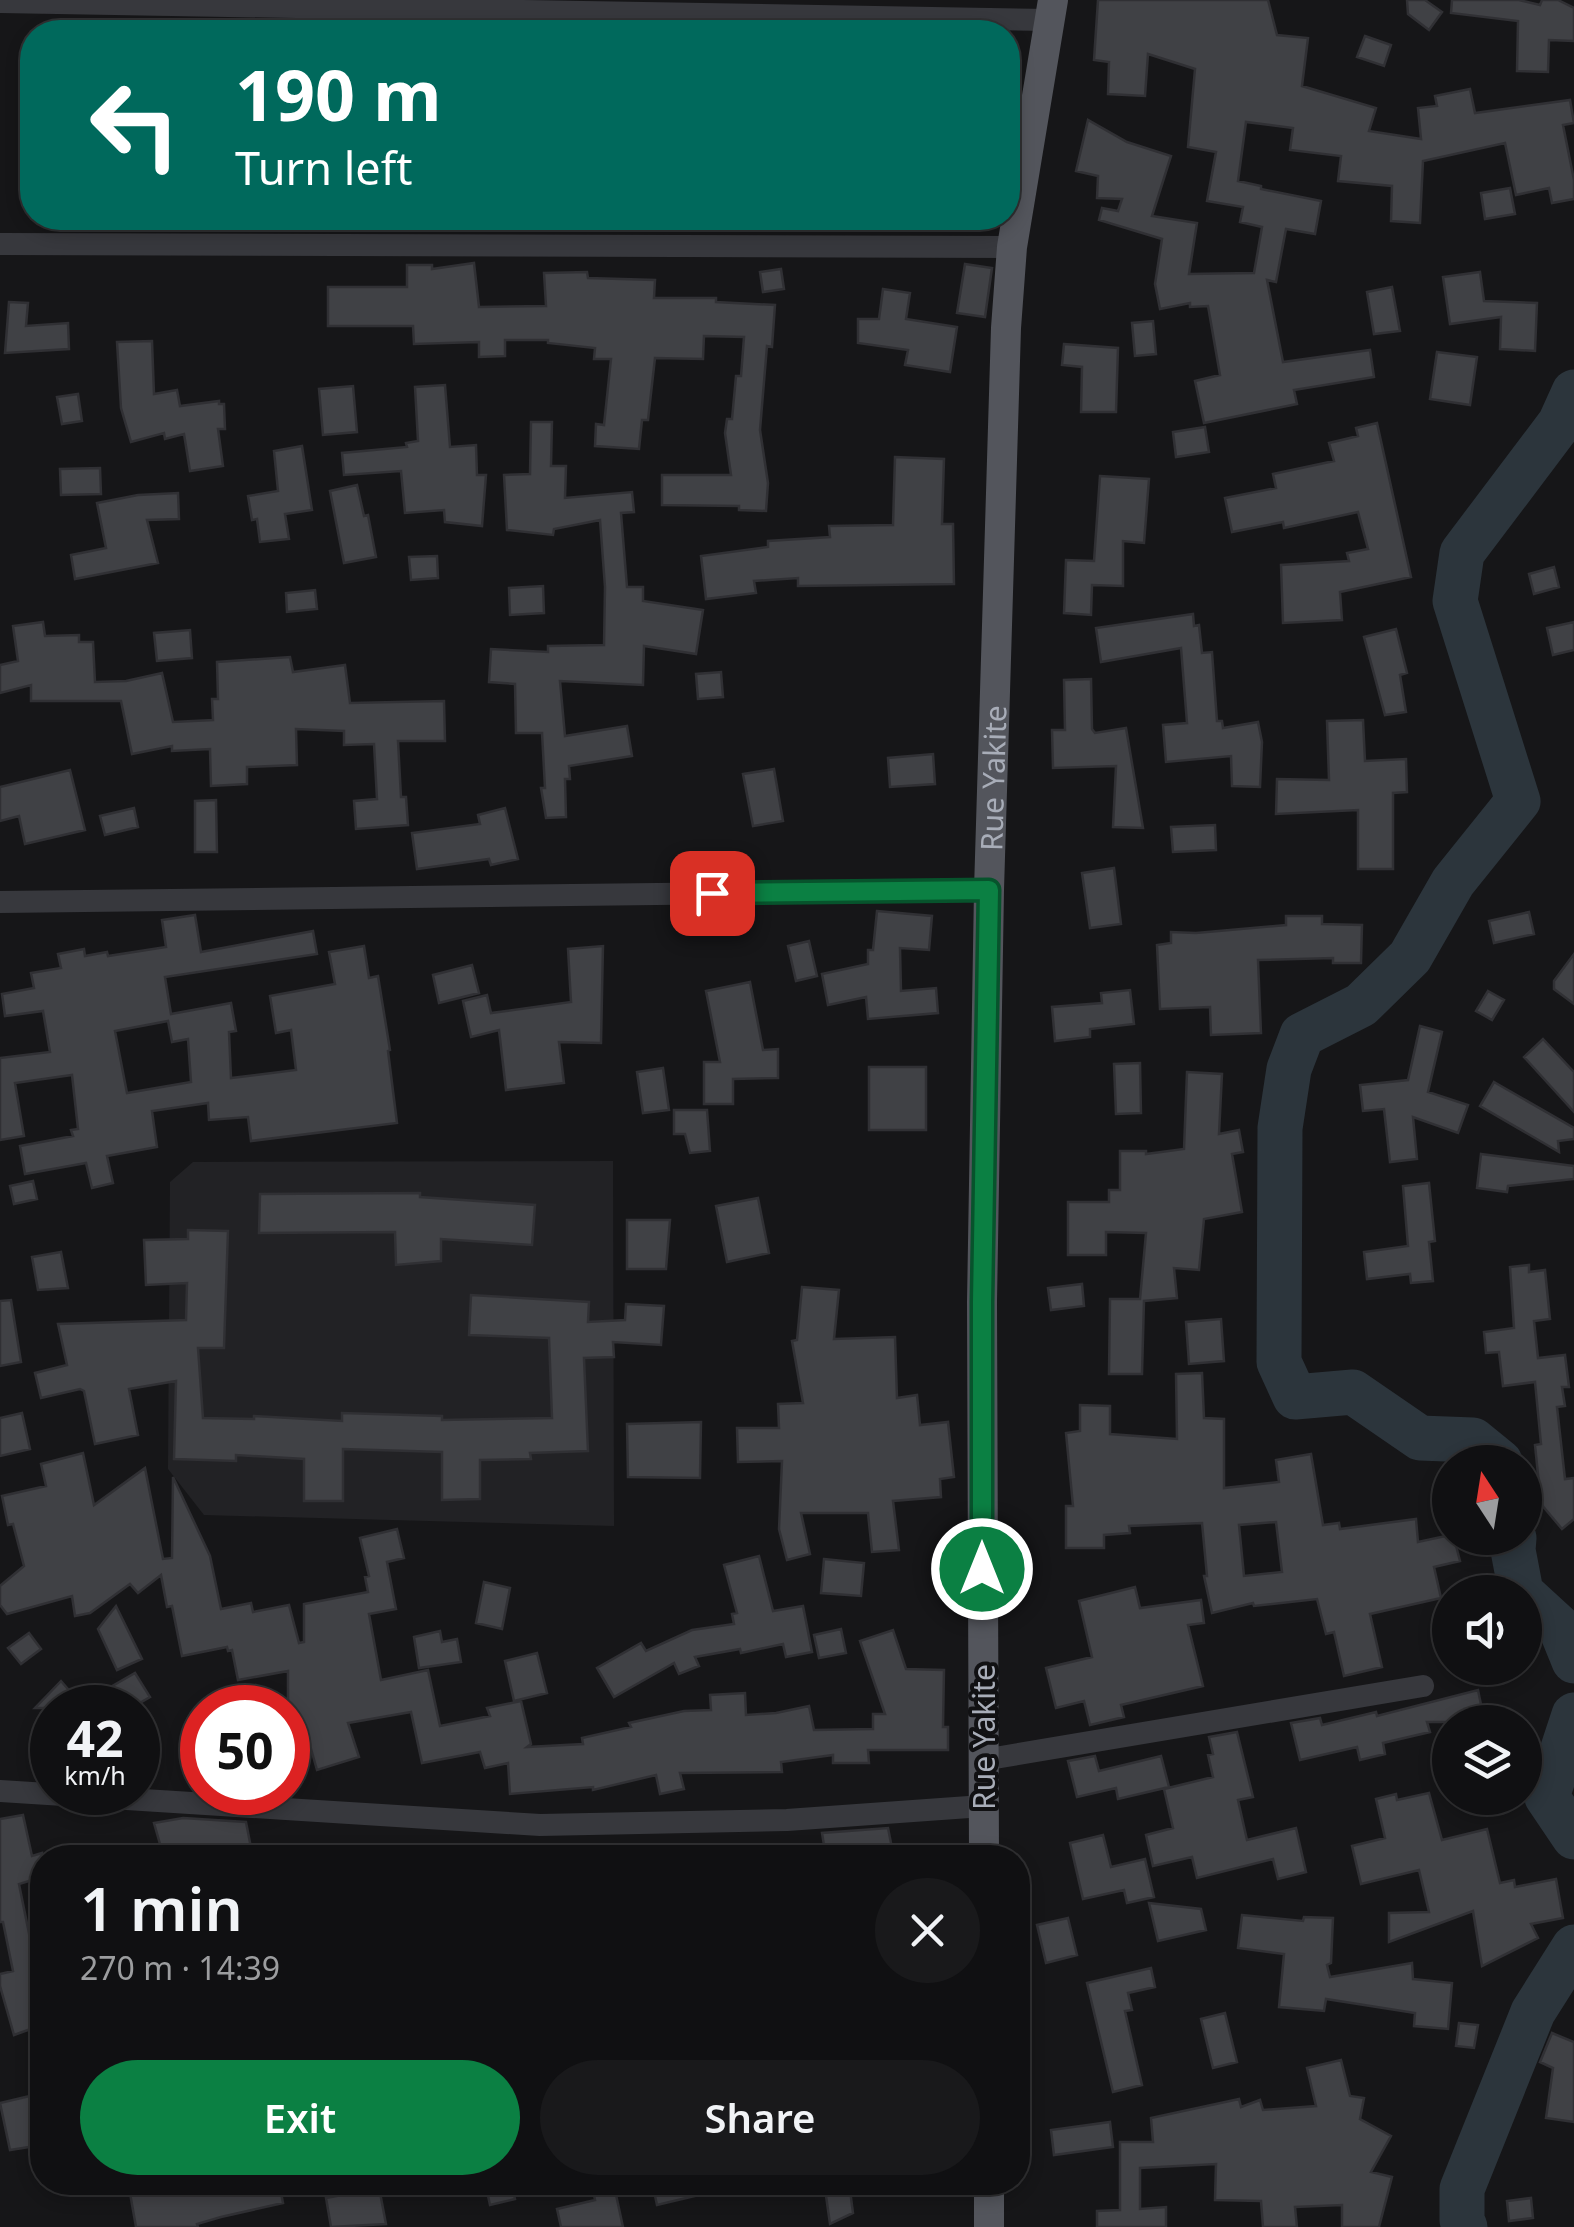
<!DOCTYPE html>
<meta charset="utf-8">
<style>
body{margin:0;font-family:"Noto Sans",sans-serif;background:#19191b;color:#f1f3f6;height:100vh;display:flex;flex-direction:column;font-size:38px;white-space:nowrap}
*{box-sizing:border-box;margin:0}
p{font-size:32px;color:#9c9d9f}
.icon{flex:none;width:55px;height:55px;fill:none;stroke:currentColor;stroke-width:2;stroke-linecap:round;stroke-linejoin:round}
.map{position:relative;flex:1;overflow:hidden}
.drawer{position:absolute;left:30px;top:1845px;width:1000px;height:350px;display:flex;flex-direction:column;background:#101012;border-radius:40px;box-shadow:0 5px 15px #0003,0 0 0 2px #303032}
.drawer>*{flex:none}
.guide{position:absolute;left:20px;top:20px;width:1000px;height:210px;border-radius:40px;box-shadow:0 5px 15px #0003,0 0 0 2px #303032;background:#00695c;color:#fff;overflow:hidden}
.needle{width:65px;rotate:348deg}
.tools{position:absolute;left:1432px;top:1445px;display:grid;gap:20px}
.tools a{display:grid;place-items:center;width:110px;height:110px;border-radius:50%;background:#101012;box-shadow:0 5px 15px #0003,0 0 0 2px #303032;font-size:50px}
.speed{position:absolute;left:30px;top:1685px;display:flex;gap:20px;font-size:50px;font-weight:700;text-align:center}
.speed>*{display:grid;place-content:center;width:130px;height:130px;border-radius:50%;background:#101012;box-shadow:0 5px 15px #0003,0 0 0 2px #303032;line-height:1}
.speed small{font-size:25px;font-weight:400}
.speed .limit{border:15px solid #d22;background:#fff;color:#111}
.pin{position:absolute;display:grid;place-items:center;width:85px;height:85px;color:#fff;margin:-42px;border-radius:20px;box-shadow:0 5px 15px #0006}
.me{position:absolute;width:110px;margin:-55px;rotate:0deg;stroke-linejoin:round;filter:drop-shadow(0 0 8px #0008)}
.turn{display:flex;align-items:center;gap:35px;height:210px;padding:0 50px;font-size:45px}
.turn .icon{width:130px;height:130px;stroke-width:2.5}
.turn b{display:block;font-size:70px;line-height:85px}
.round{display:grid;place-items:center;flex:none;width:105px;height:105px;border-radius:52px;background:#19191b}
.head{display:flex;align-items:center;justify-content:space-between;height:170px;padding:0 50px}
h1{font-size:60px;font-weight:600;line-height:75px}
.button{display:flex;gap:20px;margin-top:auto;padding:20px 50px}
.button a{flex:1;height:115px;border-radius:60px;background:#0b8043;color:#fff;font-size:40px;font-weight:600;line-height:115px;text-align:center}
.button a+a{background:#19191b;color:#f1f3f6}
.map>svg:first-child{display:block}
</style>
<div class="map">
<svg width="1574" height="2227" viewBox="0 0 1574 2227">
<rect width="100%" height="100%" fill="#161618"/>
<path fill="#222225" d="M613,1161L614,1526L204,1515L168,1469L170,1182L193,1162Z"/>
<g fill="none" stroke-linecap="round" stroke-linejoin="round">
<path stroke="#2c353c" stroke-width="45" d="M1500,1462L1473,1440L1420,1438L1353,1392L1295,1397L1279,1362L1280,1128L1289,1069L1302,1035L1361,1005L1410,957L1453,882L1518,801L1455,601L1462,553L1560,423L1574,392
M1514,1538L1513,1550L1521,1592
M1525,1596L1561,1629L1574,1661
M1574,1715L1547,1797L1574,1837
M1465,2227L1462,2220V2189L1533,2012L1574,1947"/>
</g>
<path fill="#404145" stroke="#303034" stroke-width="2.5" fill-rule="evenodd" d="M1098,0H1268L1277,35L1308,38L1302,86L1376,108L1369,131L1421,139L1418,108L1437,106L1435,96L1470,89L1475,113L1570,100L1574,123L1563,125L1574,180V199L1552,203L1549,188L1516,195L1505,143L1423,161L1420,223L1391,221L1392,186L1338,181L1341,156L1290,150L1293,128L1246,122L1238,181L1261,186V189L1321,201L1315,234L1286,229L1276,282L1267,280L1283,362L1370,350L1374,377L1294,390L1297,404L1204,423L1195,381L1220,375L1208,306L1190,307V303L1160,309L1155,284L1162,239L1099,220L1102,208L1118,211L1122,199L1097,198L1098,176L1076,171L1088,120L1127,142L1171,156L1152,216L1197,223L1189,274L1254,273L1262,227L1240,222L1243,207L1207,201L1216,152L1188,147L1195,69L1148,54L1145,96L1108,94L1109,62L1094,60Z
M1407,0H1425L1442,12L1429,30L1408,14Z
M1452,0H1519L1540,5L1542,0H1558L1574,8V41L1549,40L1548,72L1517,71L1518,21L1451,13Z
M1365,36L1391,45L1384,66L1357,57Z
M1510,188L1515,214L1485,219L1481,193Z
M474,263L479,307L546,306L544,273L587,272L588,278L655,280L654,298H716V302L775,305L772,347L767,346L760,430L768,483L766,511L739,510V506L662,505V475H731L725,433L727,419H732L736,376H741L744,337L704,336L703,359L655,358L648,420H642L639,449L595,446L596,424L604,425L611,359H594L595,348L548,343V340H505V356L479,357V342L414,344L413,326H328V287H407V265H432V269Z
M965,264L992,268L985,317L957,313Z
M781,269L784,289L763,292L760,272Z
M1480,272L1484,301L1537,303L1535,351L1500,349L1501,317L1450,324L1443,277Z
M1392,287L1400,331L1374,334L1367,292Z
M883,289L910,293L906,319L957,327L950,372L905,365L908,350L858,343V319H879Z
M9,302L28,303L26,326L68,323L69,349L5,353Z
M1153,321L1156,354L1135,356L1132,323Z
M152,341L154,394L177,390L180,406L219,401V404H224L225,429H218L223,466L190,471L184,434L165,439L164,433L131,442L121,408L117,342Z
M1064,344L1118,348L1116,412H1081L1082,367L1062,365Z
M1437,352L1477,357L1470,405L1430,399Z
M445,385L450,447L476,445L477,475H486L482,526L445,522L444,510L405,513L401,471L344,475L342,453L407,447L406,443L418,441L415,387Z
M353,386L357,432L323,435L319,389Z
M78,394L82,421L62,424L57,397Z
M531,422H552L551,466H566L565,498L632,492L634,512L621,513L627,587H643V601L703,610L696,654L644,646L643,685L560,681L565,736L627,726L632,756L569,766L570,779H565L566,817L546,818L541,788H545L542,733H516L515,684L489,682L491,649L548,652V646L604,645L605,587L600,520L554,529L553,535L507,530L504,475L530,474Z
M1377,423L1411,577L1340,592L1342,620L1283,623L1281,565L1349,561L1347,553L1368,549L1358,512L1284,528L1283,522L1232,532L1225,498L1276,488L1273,474L1334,461L1329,443L1358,436L1356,428Z
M1205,427L1209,452L1176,457L1173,432Z
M302,446L312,510L285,514L289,539L260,542L257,519L252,520L248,496L278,491L274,451Z
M895,457L944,459L942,524H953L954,584L798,586V578L754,581L756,593L706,599L701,556L768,547V541L830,537L829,526L893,525Z
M100,468L101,494L61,495L60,469Z
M1100,476L1149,479L1144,543L1123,541V586L1092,585L1091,615L1064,613L1066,560L1094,561Z
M357,485L364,516L368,515L376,557L344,563L330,491Z
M178,493L179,519L147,520L158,563L75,579L71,555L106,548L97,503L138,495Z
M437,556L438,578L411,580L409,557Z
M1554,567L1559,587L1534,594L1529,574Z
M543,586L544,613L510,615L509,588Z
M315,590L317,609L287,612L286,593Z
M1193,614L1194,626L1199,625L1202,653L1212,652L1217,721H1222L1223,728L1258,722L1262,742L1260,787L1232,786L1231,756L1166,762L1163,725L1187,723L1181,648L1101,662L1096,628Z
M43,622L45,636L79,635V642H93L95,682L126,681L162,673L173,722L213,720L212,699H218L217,662L290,657L293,672L345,665L350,703L444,701L445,741H398L401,797H406L408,825L356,829L354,801L377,799L374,744L344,745V731L296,729L297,765L247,767V784L211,786L210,749L172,751V746L132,754L121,701H31V685L0,693V665L18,661L13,626Z
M1574,622V650L1553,655L1547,628Z
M1396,629L1407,673L1400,675L1406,712L1385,715L1364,637Z
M190,630L192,658L157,661L154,633Z
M721,672L723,697L698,699L696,674Z
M1091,679L1092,729L1095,733L1126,728L1143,828L1113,827L1116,766L1053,768L1052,730H1065L1064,680Z
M1363,720L1365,761L1406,759L1407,792L1393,793V869H1358V810L1276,814L1277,779L1329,780L1327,721Z
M933,754L935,784L890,787L888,758Z
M774,769L783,821L753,826L743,774Z
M70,770L85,830L25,844L19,816L0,821V787Z
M216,800L217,852H195V801Z
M134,808L138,827L105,835L100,816Z
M505,808L518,859L491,865L489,859L417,869L412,833L480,824L478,815Z
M1215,825L1216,850L1173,852L1171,827Z
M1114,868L1121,924L1090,928L1082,873Z
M877,911L932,916L929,950L900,948L901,991L936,988L938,1013L868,1019L866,997L828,1005L822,974L868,964V950H873Z
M1529,912L1534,934L1494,943L1489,921Z
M195,915L201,952L313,931L317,954L165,977L171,1014L231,1003L236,1031L229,1032L231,1078L296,1070L291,1030L276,1033L270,996L335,984L329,952L364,946L369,978L378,976L390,1050L388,1051L397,1123L251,1141L248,1117L209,1120L208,1103L152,1111L157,1147L107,1156L113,1183L92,1188L86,1163L25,1174L20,1146L73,1136L71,1130L78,1129L72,1075L15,1083L24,1136L0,1140V1058L50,1052L43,1011L5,1016L2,994L34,988L31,973L61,968L58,954L84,949L85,956L107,952L108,956L166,947L162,920ZM168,1021L172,1042L188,1039L191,1082L127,1093L115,1031Z
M1286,916H1322V924L1362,925L1361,963H1333V958L1258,960L1261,1033L1211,1035L1210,1007L1160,1009L1157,945L1171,943V932L1196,933L1286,925Z
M809,941L817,976L796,981L788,946Z
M603,946L601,1043L559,1042L564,1083L506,1090L499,1030L471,1037L463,1001L487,995L491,1013L571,1002L568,949Z
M1574,954V1004L1554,989V981Z
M472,965L479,993L439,1003L433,975Z
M750,982L763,1050L778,1049V1078L733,1079V1104H704V1062H720L706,991Z
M1130,990L1134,1024L1090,1029V1037L1055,1041L1052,1007L1102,1003L1101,993Z
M1488,991L1504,1000L1492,1020L1476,1011Z
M1420,1026L1442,1032L1428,1092L1468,1105L1458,1133L1413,1117L1417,1159L1390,1162L1384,1109L1363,1111L1360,1085L1408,1080Z
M1543,1039L1574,1072V1112L1524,1057Z
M1140,1063L1141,1113L1116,1114L1114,1064Z
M869,1067H926V1130H869Z
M663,1068L669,1110L643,1113L637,1072Z
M1187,1072L1222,1074L1219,1134L1239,1130L1243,1152L1232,1154L1242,1212L1204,1219L1199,1270L1174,1268L1177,1298L1144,1301L1142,1374H1109L1110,1299H1140L1146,1233L1106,1232V1255H1068V1202H1109V1190H1120V1151H1146V1154L1184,1149Z
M1494,1082L1574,1128V1139L1558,1141L1559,1152L1480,1106Z
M674,1110H707L710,1151L690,1153L685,1134H674Z
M1481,1154L1574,1166V1179L1508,1186L1507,1192L1477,1188Z
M33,1181L37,1199L14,1204L10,1186Z
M1429,1183L1435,1241L1429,1242L1433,1281L1411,1283L1410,1274L1367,1279L1364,1252L1408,1246L1403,1186Z
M420,1193V1197L535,1205L532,1245L441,1239V1261L396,1265L395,1232L259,1233L260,1194Z
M758,1198L769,1253L727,1262L716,1206Z
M627,1220H670L666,1269H627Z
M188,1230L228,1231L224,1348H198L203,1418L254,1419V1416L342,1421V1413L442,1416V1420L552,1418L549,1338L469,1335L471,1295L589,1302L588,1322L625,1320L626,1304L664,1306L661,1345L613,1342L614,1357L584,1358L588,1451L530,1453L531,1459L480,1460V1499L442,1500V1452L343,1449V1501H304V1459L236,1455V1461L174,1459L176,1381L129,1389L138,1435L95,1444L84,1391L80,1389L41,1398L35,1373L67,1365L58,1324L186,1320L187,1283L146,1285L144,1240L188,1239Z
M61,1252L68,1288L38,1290L32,1257Z
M1529,1265V1272L1545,1270L1550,1319L1534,1321L1538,1358L1565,1355L1569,1387H1562L1565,1406L1557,1407L1565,1479L1574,1478V1519L1562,1529L1541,1504L1535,1445L1541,1444L1535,1382L1503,1386L1499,1352L1486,1353L1484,1332L1514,1328L1510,1267Z
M1082,1284L1084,1306L1051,1310L1048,1288Z
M802,1287L839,1290L834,1339L895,1337L897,1398L917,1395L920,1425L948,1422L954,1477L940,1479L941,1497L893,1501L899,1550L872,1552L868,1513H801L810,1554L787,1560L779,1529L782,1461L738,1462L737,1428H779L778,1404L803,1403L792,1341L797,1340Z
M11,1300L21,1362L0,1366V1301Z
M1221,1319L1224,1361L1189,1364L1186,1322Z
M1202,1373L1204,1418L1224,1419V1488L1279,1482L1276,1460L1311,1454L1323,1525L1339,1523L1340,1529L1416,1519L1418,1542L1450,1535L1454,1538L1460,1561L1434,1567L1441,1598L1370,1614L1382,1667L1344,1676L1334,1632L1326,1634L1317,1599L1254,1606L1253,1603L1212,1613L1204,1576H1207L1202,1523L1129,1526L1130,1533L1104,1535V1548H1066V1506H1073L1066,1433L1080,1431V1405L1110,1406V1434L1177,1439L1176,1374ZM1276,1522L1282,1572L1244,1576L1239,1525Z
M22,1413L30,1449L0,1456V1418Z
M701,1422L700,1478L628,1477L627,1424Z
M83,1453L94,1505L145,1468L163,1559L172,1558L173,1477L210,1556L221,1609L251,1603L253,1612L289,1605L299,1643L304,1642V1604L368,1592L365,1577L369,1576L360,1538L397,1529L404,1558L387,1562L396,1609L369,1614L381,1680L428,1670L440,1726L490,1716L487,1708L521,1701L531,1744L527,1747L583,1744L582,1738L631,1727L629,1723L684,1711L711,1710L710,1695L745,1693L746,1715L776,1713L809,1706L814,1730L873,1729V1714H885L860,1641L893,1630L906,1669L944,1670L943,1727H948V1750H868L869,1763H833V1755L781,1762L782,1772L680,1773L684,1789L660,1794L656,1775L593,1790V1787L510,1794L508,1763L485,1768L480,1752L422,1763L411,1712L348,1723L359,1757L317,1770L311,1749L288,1755V1671L238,1680L232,1650L228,1651L227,1647L182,1656L172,1606L167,1607L161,1575L138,1593L130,1584L90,1613L75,1616L72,1596L7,1614L0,1605V1586L24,1566L13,1524L8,1525L2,1496L46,1486L41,1464Z
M759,1556L773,1611L803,1606L812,1652L786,1657L783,1644L741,1653L740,1649L695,1657L699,1666L679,1674L674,1663L614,1697L597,1668L641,1643L646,1651L692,1630L734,1624L732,1614L737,1613L724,1565Z
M824,1559L864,1563L861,1596L821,1593Z
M484,1582L510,1588L502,1629L476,1623Z
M1135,1587L1140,1608L1201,1600L1204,1623L1188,1625L1203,1686L1121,1705L1124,1717L1090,1725L1084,1701L1056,1708L1046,1668L1092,1657L1079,1601Z
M116,1606L142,1659L117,1670L98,1629Z
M841,1629L846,1653L819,1658L814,1635Z
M440,1631L442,1642L457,1639L461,1662L419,1668L414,1637Z
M29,1633L41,1649L21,1664L8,1648Z
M537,1653L547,1693L514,1701L505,1661Z
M135,1673L150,1697L131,1708H35L61,1681L81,1704Z
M1478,1690L1484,1719L1468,1722H1427L1430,1732L1383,1743L1385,1754L1360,1760L1357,1747L1300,1760L1291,1723L1320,1718L1322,1725L1376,1712L1377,1716Z
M1237,1732L1253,1797L1238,1800L1247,1840L1296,1828L1306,1872L1278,1879L1273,1859L1197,1878L1192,1857L1153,1866L1146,1835L1173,1828L1164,1789L1213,1777L1208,1755L1213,1754L1209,1737Z
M1095,1756L1099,1771L1161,1756L1169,1787L1118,1799L1116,1788L1077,1797L1068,1761Z
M1429,1793L1442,1840L1487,1829L1500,1883L1514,1880L1515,1887L1556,1879L1563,1918L1531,1924L1538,1938L1482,1966L1473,1911L1389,1942V1913L1429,1912L1419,1870L1361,1884L1352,1846L1385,1838L1376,1799L1396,1794L1397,1800Z
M23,1815L32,1856L42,1853V1877L19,1884L31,1943L37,1942L42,1969V2025L14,2035L0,1986V1974L13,1971L3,1922H0V1819Z
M183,1818L246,1822L253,1858H164L154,1823Z
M888,1828L894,1858H826L822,1833Z
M1103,1835L1111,1867L1145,1859L1154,1897L1127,1903L1124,1890L1083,1899L1070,1843Z
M1149,1903L1201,1909L1206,1930L1158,1941Z
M1242,1915L1303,1921L1304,1917L1333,1918L1331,1963L1327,1965L1330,1977L1412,1963L1413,1979L1452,1983L1448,2029L1414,2026L1415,2013L1326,1999L1324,2011L1279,2007L1284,1954L1238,1948Z
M1068,1918L1077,1955L1046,1963L1037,1925Z
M1151,1968L1155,1987L1128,1993L1132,2010L1125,2011L1142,2085L1113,2092L1087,1983Z
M1225,2013L1237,2062L1213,2068L1201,2019Z
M1459,2023L1478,2025L1474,2048L1456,2046Z
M1552,2033L1574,2042V2122L1546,2118L1553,2068L1540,2062Z
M1341,2060L1350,2096L1364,2098L1360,2119L1391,2136L1371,2172L1392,2177L1379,2227H1342V2205L1295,2207L1297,2227H1263L1261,2201L1215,2200L1216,2164L1140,2168V2209L1166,2207V2227H1097V2211L1120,2210V2142H1153L1151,2118L1239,2099L1241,2107L1260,2100L1263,2110L1316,2106L1307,2068Z
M38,2094L42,2111V2145L10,2150L0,2103Z
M1110,2122L1113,2147L1054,2155L1051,2130Z
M128,2182H179L180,2192L187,2191L188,2194L245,2182H279L283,2203L221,2217L197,2224L198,2227H136Z
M344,2182H378L386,2224L331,2227L326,2198L347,2194Z
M485,2182H511L515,2199L490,2205Z
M652,2182H719L720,2190L657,2205Z
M824,2182H849L853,2213L830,2224Z
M615,2190L623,2227H561L557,2209L595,2200L594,2195Z
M1531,2198L1533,2218L1509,2221L1507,2201Z"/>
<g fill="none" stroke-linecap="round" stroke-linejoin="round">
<path stroke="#37383d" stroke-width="22" d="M0,2L1048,20
M0,244L1012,247
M0,902L989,890
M983,1760L1423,1686
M0,1791L540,1825L787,1820L983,1806"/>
<g stroke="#53555c" stroke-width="30">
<path id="s1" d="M984,1858L982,1302L989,890L1006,328L1012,247L1053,0"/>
<path d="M989,2182V2227"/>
</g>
</g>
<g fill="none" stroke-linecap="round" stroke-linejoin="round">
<g stroke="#07532c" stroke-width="25">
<path id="route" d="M712,893L989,890L982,1302V1569"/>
</g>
<use href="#route" stroke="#0b8043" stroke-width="18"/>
</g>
<g text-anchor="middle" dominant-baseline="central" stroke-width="8" stroke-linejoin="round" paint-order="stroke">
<g font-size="30" fill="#a8adb8" stroke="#111113">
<text stroke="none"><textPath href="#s1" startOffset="1080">Rue Yakite</textPath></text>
<text transform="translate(983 1737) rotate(-90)">Rue Yakite</text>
</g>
</g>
</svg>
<div class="tools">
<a><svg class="needle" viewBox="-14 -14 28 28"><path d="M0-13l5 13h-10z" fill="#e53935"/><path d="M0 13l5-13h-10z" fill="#9c9d9f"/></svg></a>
<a><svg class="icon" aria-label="sound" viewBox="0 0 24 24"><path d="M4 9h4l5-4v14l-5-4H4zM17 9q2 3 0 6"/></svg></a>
<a><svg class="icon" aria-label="layers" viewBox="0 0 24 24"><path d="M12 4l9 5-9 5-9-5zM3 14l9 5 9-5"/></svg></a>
</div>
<div class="speed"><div>42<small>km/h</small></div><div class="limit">50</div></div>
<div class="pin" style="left:712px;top:893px;background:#d93025"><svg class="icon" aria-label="arrive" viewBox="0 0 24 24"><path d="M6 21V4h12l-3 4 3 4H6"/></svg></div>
<svg class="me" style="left:982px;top:1569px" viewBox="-20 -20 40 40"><circle r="17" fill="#0b8043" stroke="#fff" stroke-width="3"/><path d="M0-11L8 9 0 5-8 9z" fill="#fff"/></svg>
<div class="guide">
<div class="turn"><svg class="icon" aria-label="left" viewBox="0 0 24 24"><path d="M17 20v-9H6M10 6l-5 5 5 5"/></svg><div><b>190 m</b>Turn left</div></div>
</div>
<section class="drawer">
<div class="head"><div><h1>1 min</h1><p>270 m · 14:39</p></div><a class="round"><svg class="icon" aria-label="close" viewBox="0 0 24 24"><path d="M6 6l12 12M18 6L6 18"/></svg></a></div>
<div class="button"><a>Exit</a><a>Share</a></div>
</section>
</div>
